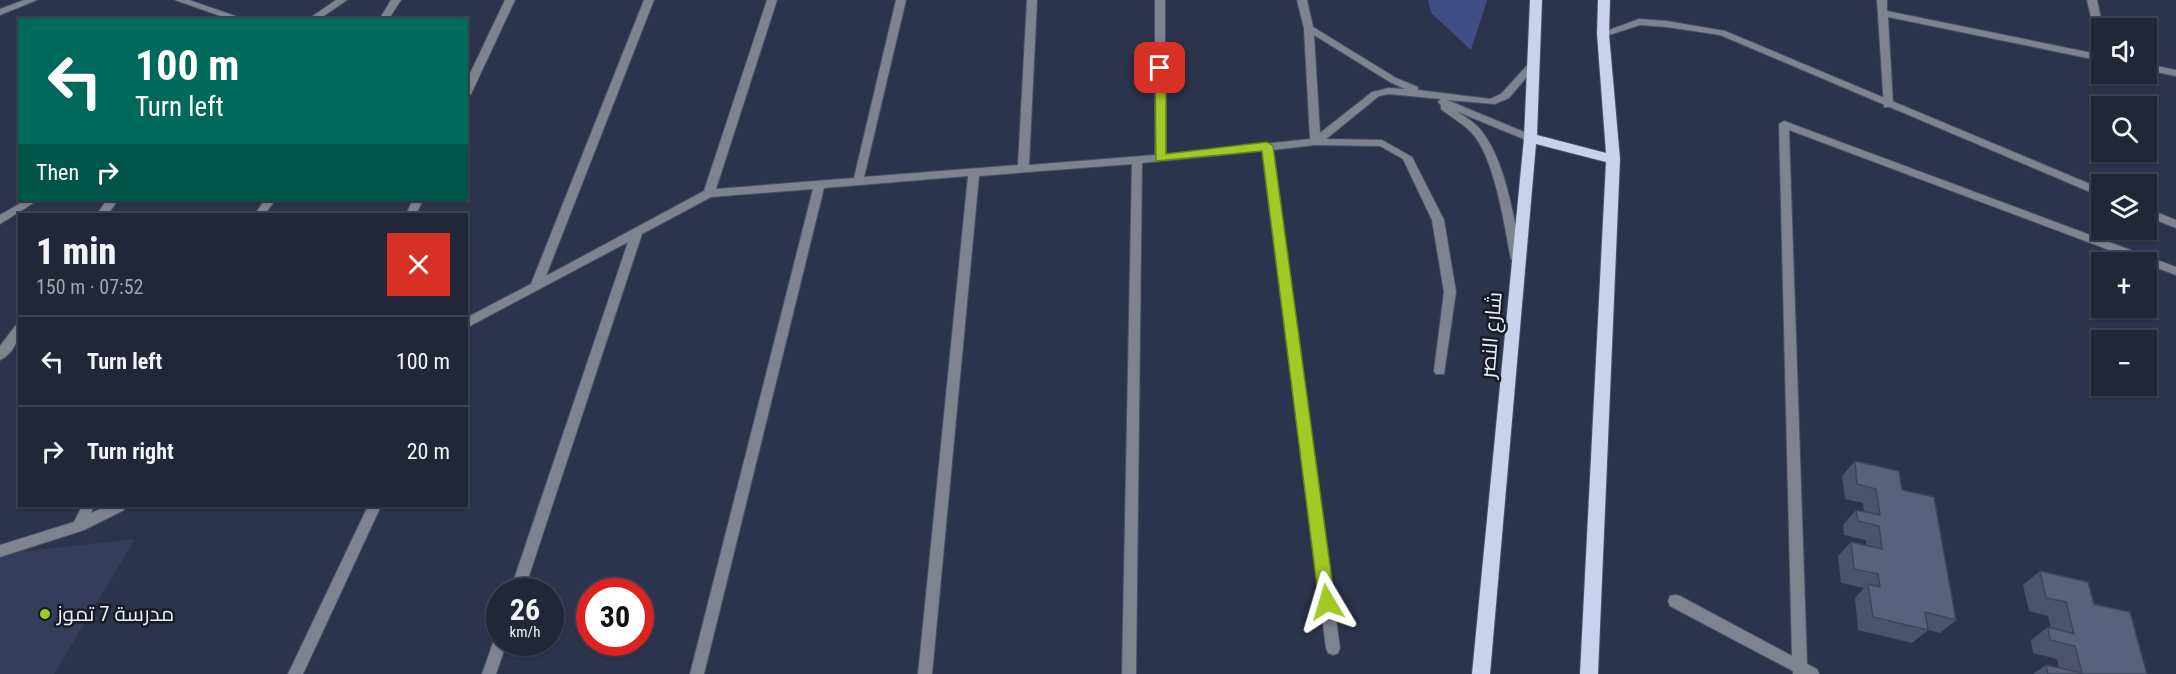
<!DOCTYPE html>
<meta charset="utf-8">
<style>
body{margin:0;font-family:"Roboto Condensed",Cairo,sans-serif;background:#2d3244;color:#f1f3f6;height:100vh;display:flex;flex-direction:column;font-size:22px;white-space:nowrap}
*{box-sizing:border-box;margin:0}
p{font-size:20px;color:#a2a5ae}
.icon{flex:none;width:33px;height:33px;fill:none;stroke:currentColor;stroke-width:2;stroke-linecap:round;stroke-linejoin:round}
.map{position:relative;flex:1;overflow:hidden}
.sheet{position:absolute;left:18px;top:213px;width:450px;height:294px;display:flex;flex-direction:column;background:#212639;border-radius:0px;box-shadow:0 2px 4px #0004,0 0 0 2px #3e4353}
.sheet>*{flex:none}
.guide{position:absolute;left:18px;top:18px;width:450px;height:183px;border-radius:0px;box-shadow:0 2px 4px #0004,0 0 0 2px #3e4353;background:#00695c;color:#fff;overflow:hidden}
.buttons{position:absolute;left:2091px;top:18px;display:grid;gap:12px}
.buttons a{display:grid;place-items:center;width:66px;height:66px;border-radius:0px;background:#212639;box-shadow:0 2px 4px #0004,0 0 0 2px #3e4353;font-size:30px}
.speed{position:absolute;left:486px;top:578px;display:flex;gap:12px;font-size:30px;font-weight:700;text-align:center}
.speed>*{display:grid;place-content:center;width:78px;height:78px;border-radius:50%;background:#212639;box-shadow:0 2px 4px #0004,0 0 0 2px #3e4353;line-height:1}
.speed small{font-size:15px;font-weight:400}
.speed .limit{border:9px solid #d22;background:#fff;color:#111}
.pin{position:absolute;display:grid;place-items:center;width:51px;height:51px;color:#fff;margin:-26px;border-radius:12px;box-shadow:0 3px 9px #0006}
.me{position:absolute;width:66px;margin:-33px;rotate:353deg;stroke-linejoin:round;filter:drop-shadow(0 0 4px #0008)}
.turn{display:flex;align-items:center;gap:21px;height:126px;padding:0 18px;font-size:27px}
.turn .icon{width:78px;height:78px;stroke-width:2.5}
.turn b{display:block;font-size:42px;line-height:51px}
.then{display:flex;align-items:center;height:57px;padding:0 18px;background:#0003;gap:12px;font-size:22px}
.round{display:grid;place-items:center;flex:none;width:63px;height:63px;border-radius:0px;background:#2d3244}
.head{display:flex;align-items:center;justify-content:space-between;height:102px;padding:0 18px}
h1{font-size:36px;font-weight:800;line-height:45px}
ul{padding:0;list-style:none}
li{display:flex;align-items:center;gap:18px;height:90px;padding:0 18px;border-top:2px solid #3e4353}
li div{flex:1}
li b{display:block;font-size:22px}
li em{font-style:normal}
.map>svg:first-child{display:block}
</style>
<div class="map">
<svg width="2176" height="674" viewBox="0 0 2176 674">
<rect width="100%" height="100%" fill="#2c334c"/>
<path fill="#353d5b" d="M135,539L54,674H0V554Z"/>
<path fill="#414d85" d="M1428,0H1487L1471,50L1431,13Z"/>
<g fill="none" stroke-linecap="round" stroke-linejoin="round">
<g stroke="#4a5168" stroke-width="2">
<path id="minor" d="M24,0H37L0,15V9Z
M175,0H189L247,20H232Z
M336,0H347L318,20H307Z
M391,0H401L388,20H379Z
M505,0H515L471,94L466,97V82Z
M644,0H654L546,276L704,191L767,0H777L716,189L854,178L896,0H906L864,177L1018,165L1027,0H1037L1029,165L1155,155V0H1165V154L1310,139L1304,28L1297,0H1307L1313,27L1396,78L1418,87V90L1490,99L1501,94L1530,62H1536V66L1509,98L1495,104L1447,100L1534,136L1535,138L1530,141L1526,140L1458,112C1465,117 1474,122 1480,129C1507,162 1513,219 1523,259L1521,262H1513L1511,259C1504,225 1495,157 1471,132C1462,123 1451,117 1441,109V105L1438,102L1441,99L1389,94L1379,96L1326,139L1382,140L1412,157L1444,220L1456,292L1444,374H1436L1434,371L1444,292L1432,220L1403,159L1380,146L1315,145L1273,150L1340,648L1338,653L1333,655L1328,653L1326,648L1262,151L1142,163L1136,674H1122L1132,164L979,176L932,674H918L968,176L824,188L704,674H690L813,189L711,197L642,234L524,591H510L628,242L466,328V318L531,284ZM1314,35L1390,82L1405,89L1389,88L1372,92L1320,133Z
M1877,0H1887V11L2102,55V61L1888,17L1893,105L1892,107H1884Z
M2087,0H2097L2103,28H2102V47L2097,44Z
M2146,64L2176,70V76L2146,70Z
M1784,121L2176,267V275L1789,130L1807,664L1817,669L1819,674H1793V671L1670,606L1668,601L1670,596L1675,595L1680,596L1792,656L1779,124Z
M26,200H38L0,224V215Z
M107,200H118L108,214H97Z
M265,200H275L265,214H255Z
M413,200H423L416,214H406Z
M20,324C20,337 14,354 0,360V346L16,325Z
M82,506H94L91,513L107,506H126L124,510L84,530L0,557V545L74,522Z
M368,506H381L303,674H288Z
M500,635V642H507L496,674H482L495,637Z"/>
</g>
<g stroke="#4a5168" stroke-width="2">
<path id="tertiary" d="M1639,19L1667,21L1725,31L2102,189V197L1720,35L1667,27L1640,25L1603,37L1598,34Z
M2146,208L2176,220V228L2146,216Z"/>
</g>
<g stroke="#4a5168" stroke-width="2">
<path id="primary" d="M1530,0H1542L1537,135L1606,153L1597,34L1598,0H1610L1609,34L1620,159L1598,674H1580L1606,162L1536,144L1490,674H1472L1524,138Z"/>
</g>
<use href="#minor" fill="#7f8390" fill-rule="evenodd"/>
<use href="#tertiary" fill="#7f8390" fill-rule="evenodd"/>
<use href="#primary" fill="#c9d1ec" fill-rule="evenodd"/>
</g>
<path fill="#4d536c" d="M1855,461L1902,490L1956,620L1940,633L1928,630L1912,643L1858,630L1855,598L1864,588L1841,583L1838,556L1851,542L1866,546V540L1844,535L1843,525L1856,510L1864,512L1863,503L1845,499L1842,476Z
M2040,571L2094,604L2147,674H2033L2046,665L2059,668L2057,659L2033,653L2031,640L2048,627L2051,628L2048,616L2029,611L2023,585Z"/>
<path fill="#5a617d" stroke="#3f4458" stroke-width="1.5" d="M1855,461L1899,471L1902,490L1934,497L1956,620L1925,612L1928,630L1873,617L1868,584L1880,587L1878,574L1854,569L1851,542L1882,549L1879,526L1858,521L1856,510L1880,515L1876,489L1857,484Z
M2040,571L2088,582L2094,604L2130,612L2147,674H2048L2046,665L2082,673L2075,646L2050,640L2048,627L2074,634L2066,602L2046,598Z"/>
<path fill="#a3c926" stroke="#6a8319" stroke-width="1.5" d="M1160,64L1166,68V154L1267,142L1273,146L1335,602L1333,607L1327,609L1322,607L1319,602L1262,151L1156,161L1155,68Z"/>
<circle fill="#a3c926" stroke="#181b27" stroke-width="2" cx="45" cy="614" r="6"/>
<g text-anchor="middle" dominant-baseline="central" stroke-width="5" stroke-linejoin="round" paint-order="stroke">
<g font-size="21" fill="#e9edfe" stroke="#181b27">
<text transform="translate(1491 335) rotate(-85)">شارع النصر</text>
</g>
<g font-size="21" fill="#e9edfe" stroke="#181b27" text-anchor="start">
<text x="57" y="614">مدرسة 7 تموز</text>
</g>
</g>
</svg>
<div class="buttons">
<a><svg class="icon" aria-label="sound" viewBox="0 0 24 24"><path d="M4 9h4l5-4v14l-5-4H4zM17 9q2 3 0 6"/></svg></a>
<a><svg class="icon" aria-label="search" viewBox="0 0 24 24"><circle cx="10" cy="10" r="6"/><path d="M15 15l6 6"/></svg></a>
<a><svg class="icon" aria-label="layers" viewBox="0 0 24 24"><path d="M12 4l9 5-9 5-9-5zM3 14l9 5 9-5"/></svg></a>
<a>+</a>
<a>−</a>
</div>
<div class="speed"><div>26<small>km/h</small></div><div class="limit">30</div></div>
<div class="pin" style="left:1160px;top:68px;background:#d93025"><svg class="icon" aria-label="arrive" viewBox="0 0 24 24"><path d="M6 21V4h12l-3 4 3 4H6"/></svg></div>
<svg class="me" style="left:1327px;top:602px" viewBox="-20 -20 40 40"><path d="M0-17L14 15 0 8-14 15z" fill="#a3c926" stroke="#fff" stroke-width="4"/></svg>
<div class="guide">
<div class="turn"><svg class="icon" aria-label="left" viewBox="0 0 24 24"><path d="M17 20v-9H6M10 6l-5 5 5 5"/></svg><div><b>100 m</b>Turn left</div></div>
<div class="then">Then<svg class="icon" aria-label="right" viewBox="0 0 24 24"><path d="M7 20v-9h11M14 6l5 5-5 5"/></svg></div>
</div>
<section class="sheet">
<div class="head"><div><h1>1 min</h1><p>150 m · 07:52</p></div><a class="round" style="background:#d93025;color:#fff"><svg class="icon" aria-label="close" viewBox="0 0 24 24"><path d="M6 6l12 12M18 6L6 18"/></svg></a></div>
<ul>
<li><svg class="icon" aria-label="left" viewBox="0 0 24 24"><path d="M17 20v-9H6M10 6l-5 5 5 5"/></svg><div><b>Turn left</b></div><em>100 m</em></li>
<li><svg class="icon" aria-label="right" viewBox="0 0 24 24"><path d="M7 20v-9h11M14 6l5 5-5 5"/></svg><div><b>Turn right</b></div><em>20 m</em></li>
</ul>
</section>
</div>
